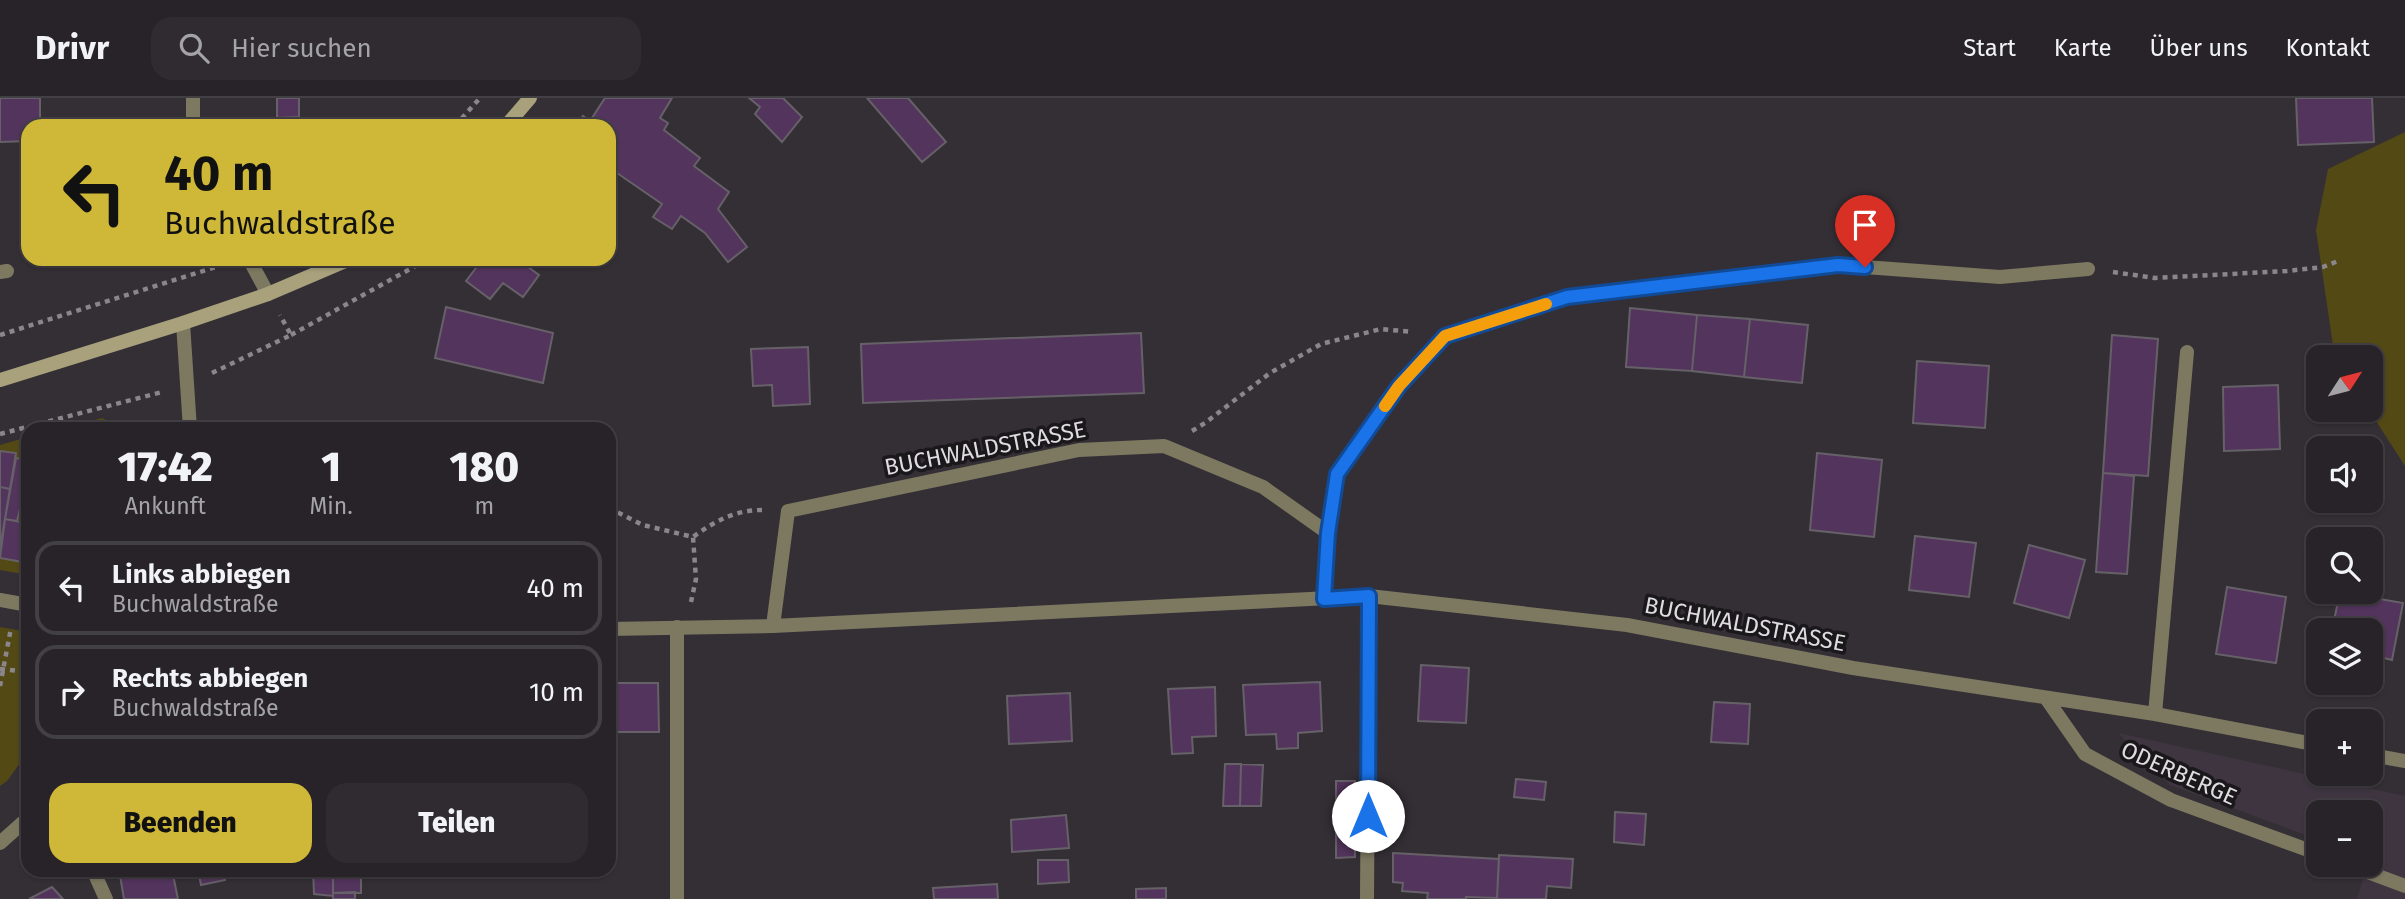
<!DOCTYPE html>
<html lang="de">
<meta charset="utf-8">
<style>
body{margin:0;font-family:"Fira Sans",sans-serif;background:#2f2b30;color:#f1f3f6;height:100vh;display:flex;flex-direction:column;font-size:26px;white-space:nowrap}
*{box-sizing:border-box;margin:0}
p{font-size:23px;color:#a4a4a8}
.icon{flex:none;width:38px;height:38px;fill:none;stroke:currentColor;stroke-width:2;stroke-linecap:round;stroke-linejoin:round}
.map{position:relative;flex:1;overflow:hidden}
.side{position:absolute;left:21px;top:324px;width:595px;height:455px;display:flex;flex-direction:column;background:#272328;border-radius:21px;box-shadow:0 2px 5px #0004,0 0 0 2px #434045}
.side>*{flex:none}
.top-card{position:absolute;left:21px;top:21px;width:595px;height:147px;border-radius:21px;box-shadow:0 2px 5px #0004,0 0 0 2px #434045;background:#cfb837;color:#111;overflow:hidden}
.needle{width:46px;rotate:54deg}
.controls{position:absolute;left:2306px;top:247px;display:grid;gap:14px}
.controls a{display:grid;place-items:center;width:77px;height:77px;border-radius:14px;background:#272328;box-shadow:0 2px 5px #0004,0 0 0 2px #434045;font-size:35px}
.pin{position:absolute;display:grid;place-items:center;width:60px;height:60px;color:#fff;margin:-72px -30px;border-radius:50% 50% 50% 0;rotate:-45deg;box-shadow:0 0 7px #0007}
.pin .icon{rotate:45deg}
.me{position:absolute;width:77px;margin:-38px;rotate:0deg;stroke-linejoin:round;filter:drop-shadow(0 0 5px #0008)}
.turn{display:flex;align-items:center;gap:24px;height:147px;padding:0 28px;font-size:32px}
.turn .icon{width:91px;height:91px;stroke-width:2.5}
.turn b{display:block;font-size:49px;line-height:60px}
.eta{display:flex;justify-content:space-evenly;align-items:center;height:119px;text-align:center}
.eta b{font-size:42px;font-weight:800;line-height:49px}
.action{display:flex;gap:14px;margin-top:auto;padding:14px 28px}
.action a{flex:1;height:80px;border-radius:21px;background:#cfb837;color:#111;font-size:28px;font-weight:800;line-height:80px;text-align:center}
.action a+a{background:#2f2b30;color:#f1f3f6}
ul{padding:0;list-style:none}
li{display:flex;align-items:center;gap:21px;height:94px;margin:0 14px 10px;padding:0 14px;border:4px solid #434045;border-radius:21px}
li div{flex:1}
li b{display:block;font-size:26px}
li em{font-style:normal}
header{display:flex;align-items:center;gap:42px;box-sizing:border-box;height:98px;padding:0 35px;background:#272328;border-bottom:2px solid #434045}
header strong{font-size:33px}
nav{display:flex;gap:38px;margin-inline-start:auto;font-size:24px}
.search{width:490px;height:63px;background:#2f2b30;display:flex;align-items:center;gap:18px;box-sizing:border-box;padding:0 24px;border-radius:21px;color:#a4a4a8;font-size:26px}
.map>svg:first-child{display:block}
</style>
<header>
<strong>Drivr</strong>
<div class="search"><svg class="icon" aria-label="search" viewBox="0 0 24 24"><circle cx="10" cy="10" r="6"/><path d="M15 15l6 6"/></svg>Hier suchen</div>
<nav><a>Start</a><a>Karte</a><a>Über uns</a><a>Kontakt</a></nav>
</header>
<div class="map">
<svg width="2405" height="801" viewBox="0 0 2405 801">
<rect width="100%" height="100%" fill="#342f35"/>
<path fill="#3e3541" d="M2118,635L2405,698V801H2357L2367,767L2371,766V714H2319V742L2170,687Z"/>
<path fill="#534915" d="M2405,34V368L2369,312H2371V259H2337L2334,254L2316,132L2328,71Z
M102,320L126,331H61Z
M28,339V477L0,472V347Z
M0,529L28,534V654L7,683L0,688Z"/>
<path fill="#53345c" stroke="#666168" stroke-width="2" d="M0,0H40V28H28V43L0,44Z
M277,0H299V19L277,20Z
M605,0H672L660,20L668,25L664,32L700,60L694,68L729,94L718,111L747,149L728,164L705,135L681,118L672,131L653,119L662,106L617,75L609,85V28H576L583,18L590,23Z
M749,0H783L802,19L782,44L755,16L760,9Z
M867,0H908L946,44L922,64Z
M2296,0H2372L2374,44L2298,47Z
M299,19V28H246V21Z
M483,161H517L539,177L523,199L503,185L490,201L466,183Z
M446,209L553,235L543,285L435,260Z
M1630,210L1697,217L1692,273L1626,269Z
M1697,217L1750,221L1744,279L1692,273Z
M1750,221L1808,227L1802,285L1744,279Z
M1141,235L1144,295L863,305L861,246Z
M2112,237L2158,241L2148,378L2103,375Z
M808,249L810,306L773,308L772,287L753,288L751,251Z
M1917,263L1989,268L1985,330L1913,325Z
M2278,287L2280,351L2224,353L2223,289Z
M0,353L16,355L10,391L0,389Z
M1817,355L1882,362L1874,439L1810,432Z
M16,360L28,362V408L21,407L17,423L5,421Z
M2103,375L2134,378L2127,476L2096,474Z
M0,389L10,391L0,450Z
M27,415L28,465L0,460L5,421L26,425Z
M1915,438L1976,445L1969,499L1909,492Z
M2029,447L2085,462L2069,520L2014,505Z
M2227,489L2286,499L2276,565L2216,556Z
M2340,494L2403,505L2392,562L2371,557V532H2332Z
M1421,567L1469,570L1466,625L1418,623Z
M1320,584L1322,633L1298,635V650L1277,651L1276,636L1246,637L1243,587Z
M609,585H658L659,634H609Z
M1215,589L1216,638L1192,639L1193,655L1172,656L1168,591Z
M1070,595L1072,643L1009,646L1007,598Z
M1714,604L1750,606L1748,646L1711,644Z
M1225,666H1241L1240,708H1223Z
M1241,666L1263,667L1261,708H1240Z
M1516,681L1546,684L1544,702L1514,699Z
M1336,683H1355V759L1336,760Z
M1615,714L1646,716L1644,747L1614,744Z
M1066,717L1069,750L1012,754L1011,722Z
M1393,755L1499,761L1497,800L1466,799V801H1427L1428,795L1402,793L1403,785L1393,784Z
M1499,757L1573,761L1571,790L1547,788L1546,801H1497Z
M1038,762H1068L1069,784L1038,786Z
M119,772H172L178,801H124Z
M198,772H223L225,782L201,787Z
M313,772H333V798L314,796Z
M333,772H361V795H333Z
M997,786L998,801H934L933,790Z
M52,789L63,801H29Z
M1166,790V801H1136V791Z
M355,794V801H333V795Z"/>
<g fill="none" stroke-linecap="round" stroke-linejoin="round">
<path stroke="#8a868b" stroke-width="4.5" stroke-dasharray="5 5" stroke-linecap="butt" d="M455,28L480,0
M2113,174L2155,180L2287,173L2323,169L2338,163
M0,237L225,166
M291,237L428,161
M212,275L291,237L280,217
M1192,333L1205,325L1270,275L1321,246L1381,231L1413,234
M0,336L162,294
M609,410L643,427L693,439C715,423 735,412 762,412
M691,504L696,481L693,439
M0,571L28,574
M0,588L11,530"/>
<path stroke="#7d7961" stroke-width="14" d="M677,801V529"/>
<path stroke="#7d7961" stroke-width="14" d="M193,0V28
M249,161L268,196
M0,174L7,173
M183,225L190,331
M1324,501L1328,435L1337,375L1399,288L1445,238L1567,199L1838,167L2000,179L2088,171
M0,502L28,507
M773,528L788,413L1079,352L1164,348L1263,389L1328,435
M609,531L773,528L1369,498L1627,527L1853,570L2155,616L2319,647
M2046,600L2085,656L2171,702L2319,756
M2155,616L2187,254
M2371,657L2405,663
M0,745L28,720
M2346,766L2405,788
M93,772L106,801
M1367,801L1369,498"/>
<path stroke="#a8a17c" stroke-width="14" d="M506,28L530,0
M0,282L183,225L268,196L350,161"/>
</g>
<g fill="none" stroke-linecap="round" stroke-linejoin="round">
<g stroke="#114b97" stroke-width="18">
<path id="route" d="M1368,718L1369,498L1324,501L1328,435L1337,376L1399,288L1445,238L1567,199L1838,167L1865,169"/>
</g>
<use href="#route" stroke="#1a73e8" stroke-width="12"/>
<path stroke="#f59e0b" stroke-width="12" d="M1385,308L1399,288L1445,238L1546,206"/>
</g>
<g text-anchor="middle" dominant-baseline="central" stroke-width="7" stroke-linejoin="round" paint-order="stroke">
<g font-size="23" fill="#dfdce0" stroke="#1a181b">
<text transform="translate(985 350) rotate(-11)">BUCHWALDSTRASSE</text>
<text transform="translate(1745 526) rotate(11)">BUCHWALDSTRASSE</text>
<text transform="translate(2179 675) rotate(24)">ODERBERGE</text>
</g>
</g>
</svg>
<div class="controls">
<a><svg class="needle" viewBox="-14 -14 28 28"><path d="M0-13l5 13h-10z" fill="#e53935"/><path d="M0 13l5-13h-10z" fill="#a4a4a8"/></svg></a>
<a><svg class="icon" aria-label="sound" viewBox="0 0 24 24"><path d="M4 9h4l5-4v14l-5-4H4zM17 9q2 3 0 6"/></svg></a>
<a><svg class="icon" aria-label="search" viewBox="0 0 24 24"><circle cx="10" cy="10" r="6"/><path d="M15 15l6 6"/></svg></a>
<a><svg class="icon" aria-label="layers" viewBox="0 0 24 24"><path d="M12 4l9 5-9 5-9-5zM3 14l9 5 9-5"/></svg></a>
<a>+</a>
<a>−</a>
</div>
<div class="pin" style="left:1865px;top:169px;background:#d93025"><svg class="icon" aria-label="arrive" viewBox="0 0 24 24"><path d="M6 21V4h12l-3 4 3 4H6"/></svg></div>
<svg class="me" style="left:1368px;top:718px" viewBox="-20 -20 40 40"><circle r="19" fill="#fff"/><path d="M0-13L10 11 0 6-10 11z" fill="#1a73e8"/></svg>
<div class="top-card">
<div class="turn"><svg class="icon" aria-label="left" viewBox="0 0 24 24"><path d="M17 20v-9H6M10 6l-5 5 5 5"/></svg><div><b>40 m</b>Buchwaldstraße</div></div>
</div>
<section class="side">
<div class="eta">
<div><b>17:42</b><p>Ankunft</p></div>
<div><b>1</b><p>Min.</p></div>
<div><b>180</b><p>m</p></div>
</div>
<ul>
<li><svg class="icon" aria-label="left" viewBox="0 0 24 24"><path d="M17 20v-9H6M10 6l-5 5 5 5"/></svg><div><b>Links abbiegen</b><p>Buchwaldstraße</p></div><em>40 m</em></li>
<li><svg class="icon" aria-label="right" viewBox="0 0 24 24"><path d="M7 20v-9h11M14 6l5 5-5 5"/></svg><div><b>Rechts abbiegen</b><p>Buchwaldstraße</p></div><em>10 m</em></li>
</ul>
<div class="action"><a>Beenden</a><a>Teilen</a></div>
</section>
</div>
